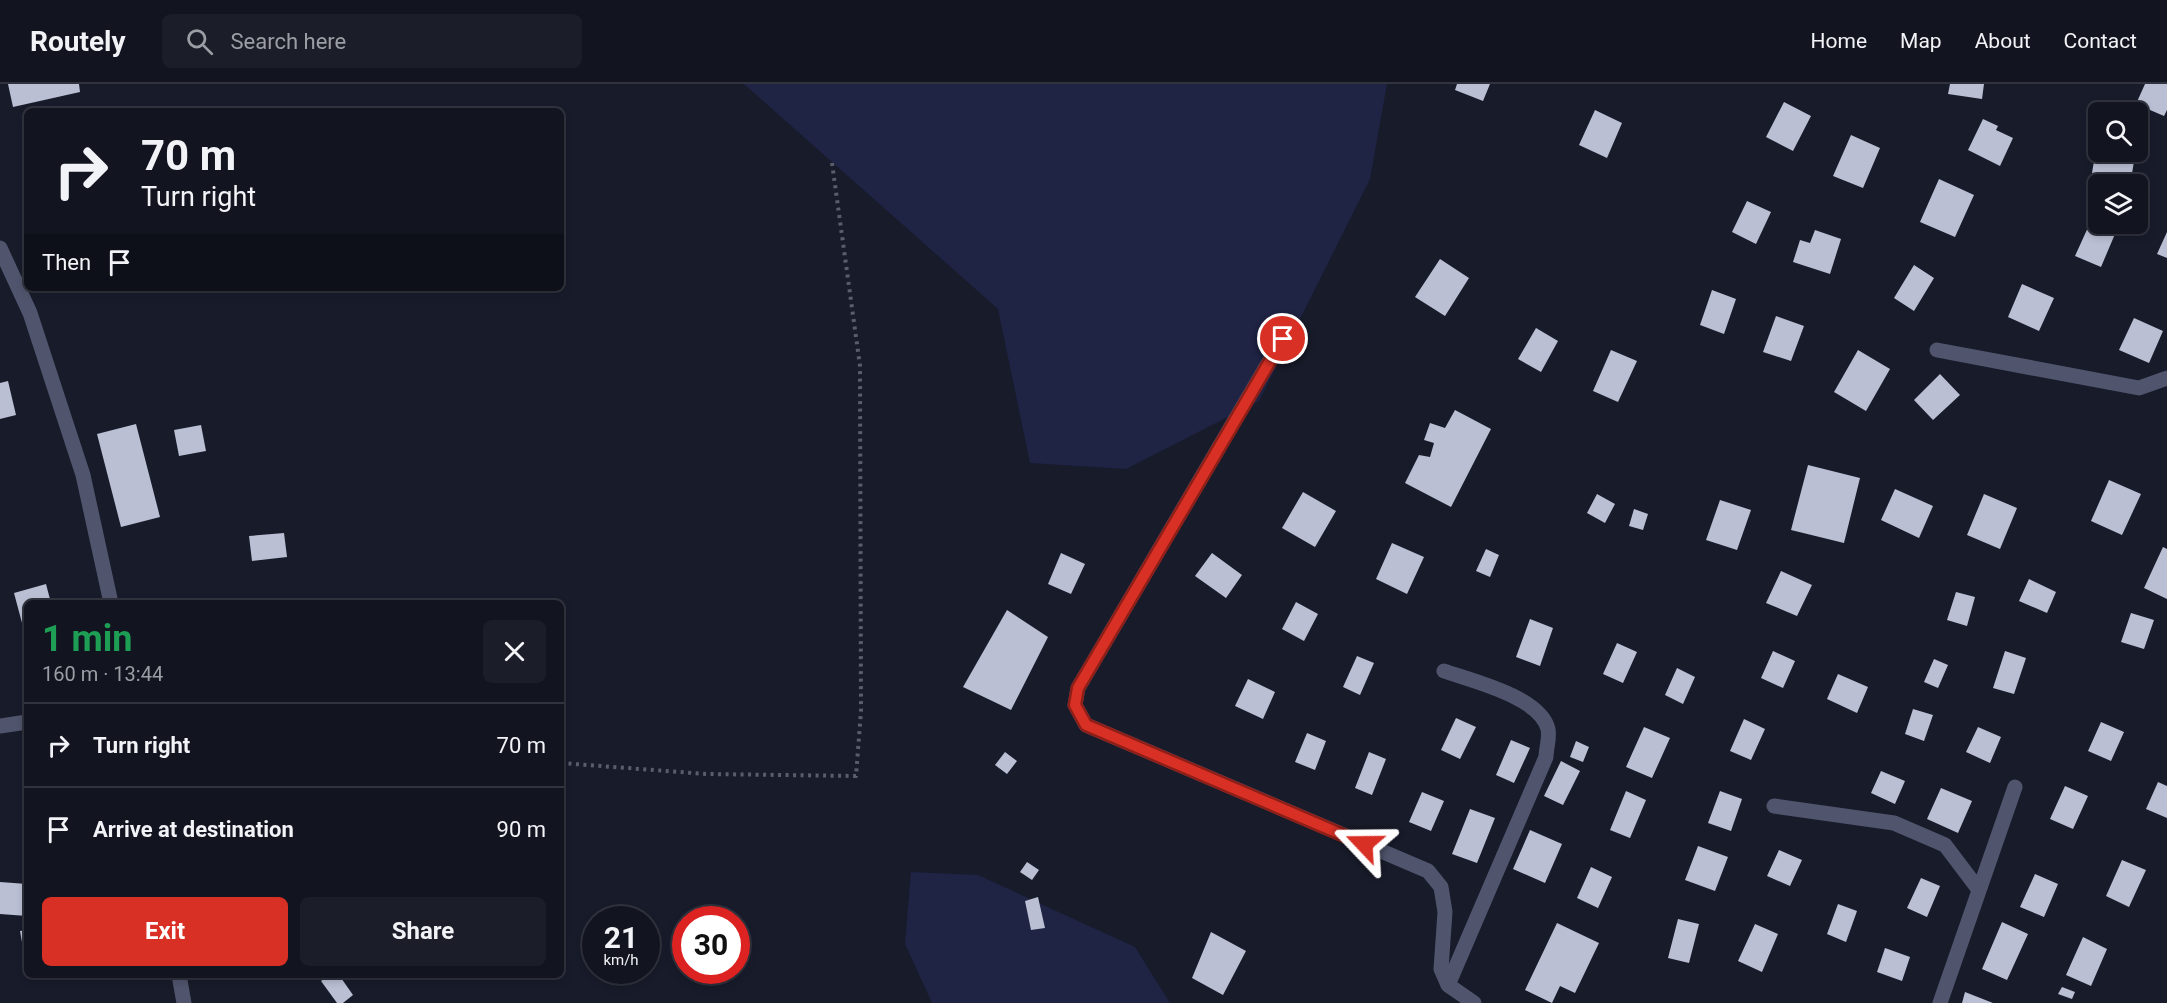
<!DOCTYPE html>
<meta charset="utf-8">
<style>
body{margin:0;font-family:Roboto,sans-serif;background:#1b1d29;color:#f1f3f6;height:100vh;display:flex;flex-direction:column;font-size:22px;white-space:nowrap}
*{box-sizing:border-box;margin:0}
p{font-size:20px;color:#9c9ea5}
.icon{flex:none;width:33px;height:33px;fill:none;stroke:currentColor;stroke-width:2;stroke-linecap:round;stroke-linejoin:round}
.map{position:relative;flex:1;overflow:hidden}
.side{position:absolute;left:24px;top:516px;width:540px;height:378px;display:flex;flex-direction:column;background:#121420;border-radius:9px;box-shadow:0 3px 9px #0003,0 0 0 2px #31333e}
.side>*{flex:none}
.hud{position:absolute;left:24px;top:24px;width:540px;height:183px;border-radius:9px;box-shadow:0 3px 9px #0003,0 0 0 2px #31333e;background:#121420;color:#f1f3f6;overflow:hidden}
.fabs{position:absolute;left:2088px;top:18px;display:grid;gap:12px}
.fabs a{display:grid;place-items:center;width:60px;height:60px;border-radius:9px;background:#121420;box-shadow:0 3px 9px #0003,0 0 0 2px #31333e;font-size:30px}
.speed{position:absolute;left:582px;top:822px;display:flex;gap:12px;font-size:30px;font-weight:700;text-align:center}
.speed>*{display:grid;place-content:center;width:78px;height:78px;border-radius:50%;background:#121420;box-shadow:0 3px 9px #0003,0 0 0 2px #31333e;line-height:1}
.speed small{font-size:15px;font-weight:400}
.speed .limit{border:9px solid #d22;background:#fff;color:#111}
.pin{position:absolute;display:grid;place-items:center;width:51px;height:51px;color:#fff;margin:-26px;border:3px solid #fff;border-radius:50%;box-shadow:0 2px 6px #0007}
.me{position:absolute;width:66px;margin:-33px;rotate:293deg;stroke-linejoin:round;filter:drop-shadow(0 0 4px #0008)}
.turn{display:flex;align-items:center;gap:21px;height:126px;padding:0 18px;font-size:27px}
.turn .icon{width:78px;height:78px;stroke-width:2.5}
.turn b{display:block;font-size:42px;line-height:51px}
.then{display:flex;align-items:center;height:57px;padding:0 18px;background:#0003;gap:12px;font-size:22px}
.round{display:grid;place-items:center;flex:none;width:63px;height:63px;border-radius:9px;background:#1b1d29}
.summary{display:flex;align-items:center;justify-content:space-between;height:102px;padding:0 18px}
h1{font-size:36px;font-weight:700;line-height:45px;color:#1e9e55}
.button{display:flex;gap:12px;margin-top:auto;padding:12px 18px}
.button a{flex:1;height:69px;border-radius:9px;background:#d93025;color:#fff;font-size:24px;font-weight:700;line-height:69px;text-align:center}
.button a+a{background:#1b1d29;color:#f1f3f6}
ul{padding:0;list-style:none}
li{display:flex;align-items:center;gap:18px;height:84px;padding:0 18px;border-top:2px solid #31333e}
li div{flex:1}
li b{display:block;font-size:22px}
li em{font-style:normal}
header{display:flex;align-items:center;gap:36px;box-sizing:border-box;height:84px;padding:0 30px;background:#121420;border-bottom:2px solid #31333e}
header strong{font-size:28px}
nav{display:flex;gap:33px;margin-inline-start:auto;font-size:21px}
.search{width:420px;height:54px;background:#1b1d29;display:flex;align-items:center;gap:15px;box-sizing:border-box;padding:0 21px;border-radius:9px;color:#9c9ea5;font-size:22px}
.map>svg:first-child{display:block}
</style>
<header>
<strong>Routely</strong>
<div class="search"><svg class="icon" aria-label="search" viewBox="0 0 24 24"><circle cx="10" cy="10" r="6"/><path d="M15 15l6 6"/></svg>Search here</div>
<nav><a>Home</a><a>Map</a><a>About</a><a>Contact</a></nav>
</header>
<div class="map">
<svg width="2167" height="919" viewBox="0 0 2167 919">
<rect width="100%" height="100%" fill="#181b2a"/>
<path fill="#1f2344" d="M744,0H1387L1370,95L1259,317L1126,385L1030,379L998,225Z
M911,788L978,791L1135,863L1170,919H932L905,860Z"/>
<path fill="#babfd4" d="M8,0H79L80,8L13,23Z
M1457,0H1490L1483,17L1455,6Z
M1950,0H1984L1982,15L1948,10Z
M2145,0H2167V26L2164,32L2136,20Z
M1784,18L1811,32L1793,67L1766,53Z
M1595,26L1622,39L1607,74L1579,61Z
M1983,35L1998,42L1996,46L2013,54L2000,82L1968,66Z
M1851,51L1880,64L1863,104L1833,92Z
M2096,65L2098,68L2135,71L2131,96L2092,89Z
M1939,95L1974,111L1955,153L1920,138Z
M1747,117L1771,128L1756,160L1732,148Z
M2090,139L2115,150L2101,183L2075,172Z
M1815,146L1841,155L1830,190L1793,178L1800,156L1810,159Z
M2167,148V174L2157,170Z
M1440,175L1469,194L1445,232L1415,213Z
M1914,181L1934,194L1914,227L1894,214Z
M2022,200L2054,214L2039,247L2008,233Z
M1712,206L1736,215L1724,250L1700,241Z
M1776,232L1804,242L1791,277L1763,268Z
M2134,234L2163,247L2149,279L2119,266Z
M1536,244L1558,257L1541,288L1518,275Z
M1611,266L1637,277L1618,318L1593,307Z
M1858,266L1890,285L1866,327L1834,308Z
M1940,290L1960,311L1933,336L1914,316Z
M8,297L16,331L0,335V299Z
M1455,326L1491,345L1451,423L1405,399L1419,371L1430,373L1434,359L1424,356L1430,339L1445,344Z
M136,340L160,433L121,443L97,350Z
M201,341L206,367L179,372L174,346Z
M1808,381L1860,394L1844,459L1791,446Z
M2109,396L2141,410L2122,451L2091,437Z
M1895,405L1933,422L1919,454L1881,436Z
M1303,408L1336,427L1315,463L1282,444Z
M1597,410L1615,420L1605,439L1587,429Z
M1984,410L2017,424L2000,465L1967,451Z
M1720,416L1751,426L1737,466L1706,456Z
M1634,425L1648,430L1643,446L1629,442Z
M284,449L287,473L252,477L249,452Z
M1392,459L1424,473L1407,510L1376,495Z
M2163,463L2167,465V515L2144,504Z
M1486,465L1499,471L1490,493L1476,487Z
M1061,469L1085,480L1071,510L1048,500Z
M1212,469L1242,491L1226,514L1195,492Z
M1781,487L1812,501L1797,532L1766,519Z
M2029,495L2056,508L2047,529L2019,517Z
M46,500L51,519H27L26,554L14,509Z
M1956,508L1975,513L1967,542L1947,536Z
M1296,518L1318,530L1304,557L1282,545Z
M1007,526L1048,553L1011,626L963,603Z
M2131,529L2154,536L2144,565L2121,558Z
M1530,535L1553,544L1540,582L1516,573Z
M1617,559L1637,568L1623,599L1603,590Z
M1773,567L1795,577L1783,604L1761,594Z
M2005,567L2026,574L2014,610L1993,604Z
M1357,572L1374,579L1360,611L1343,603Z
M1934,575L1948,581L1938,604L1924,598Z
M1677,584L1695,593L1683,620L1665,611Z
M1838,590L1868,603L1857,629L1827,615Z
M1248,595L1275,608L1263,635L1235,622Z
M1913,625L1933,631L1924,657L1905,650Z
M1456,634L1476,643L1460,675L1441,666Z
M1744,635L1765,645L1751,676L1730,667Z
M2101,638L2124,648L2111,677L2088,667Z
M1644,643L1670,654L1652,694L1626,683Z
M1978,643L2001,653L1990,679L1966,668Z
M1307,649L1326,657L1315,686L1295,678Z
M1511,656L1530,664L1514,699L1496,691Z
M1576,657L1589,663L1583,678L1570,673Z
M1005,668L1017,677L1007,690L995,681Z
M1369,668L1386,675L1372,711L1355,704Z
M1561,677L1580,687L1563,721L1544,712Z
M1881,687L1905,697L1895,720L1871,709Z
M2158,698L2167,702V734L2146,725Z
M2065,702L2088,712L2073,745L2050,735Z
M1941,704L1972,717L1958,749L1927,735Z
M1626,707L1646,716L1630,754L1610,746Z
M1720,707L1742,715L1731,747L1708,739Z
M1422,708L1444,717L1431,747L1409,738Z
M1470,725L1495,734L1477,779L1452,770Z
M1530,746L1562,760L1545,799L1513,785Z
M1698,762L1728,773L1715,807L1685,796Z
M1779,766L1802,776L1790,802L1767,792Z
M2122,776L2146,786L2129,823L2106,812Z
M1027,778L1039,786L1032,796L1020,788Z
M1591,783L1612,793L1598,824L1577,814Z
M2035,790L2058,800L2044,833L2020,823Z
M1921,794L1940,802L1927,833L1907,824Z
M0,798L27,800V832L0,830Z
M1038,813L1045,844L1031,846L1025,817Z
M1838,820L1857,827L1846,858L1827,850Z
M1678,835L1699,840L1689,879L1668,874Z
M2002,838L2028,850L2007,896L1982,885Z
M1557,839L1599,859L1575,909L1560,902L1552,919L1525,906Z
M1755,840L1778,850L1762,888L1738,877Z
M27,846V874L25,875L20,847Z
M1211,848L1246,867L1223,911L1192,894Z
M2083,853L2107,865L2091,902L2066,891Z
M1885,864L1910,873L1902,897L1877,888Z
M330,891H339L353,911L343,919H337L321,897Z
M2062,903L2075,908L2072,915L2058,910Z
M1965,908L1993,919H1962Z"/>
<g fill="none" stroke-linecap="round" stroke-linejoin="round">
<path stroke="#5a5d6a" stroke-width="4" stroke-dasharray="3 4.5" stroke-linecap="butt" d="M561,679L706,690L856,692L861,627L860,282L832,79"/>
<path stroke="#50556d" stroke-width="15" d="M0,164L30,229L83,391L111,519
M1283,254L1078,604L1075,621L1086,641L1428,787L1441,803L1445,828L1441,885L1448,901L1474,919
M1937,266L2139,304L2167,294
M1444,587C1473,597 1540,613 1548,645C1550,653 1546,665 1546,673L1448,901
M0,642L27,638
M1774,722L1894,739L1945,761L1979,806
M179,891L184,919
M1940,919L2015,703"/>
</g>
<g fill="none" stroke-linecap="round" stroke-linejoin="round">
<g stroke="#8d1f18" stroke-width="15">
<path id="route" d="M1283,255L1078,604L1075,621L1086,641L1364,760"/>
</g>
<use href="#route" stroke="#d93025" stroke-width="10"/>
</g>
</svg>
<div class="fabs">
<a><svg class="icon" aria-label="search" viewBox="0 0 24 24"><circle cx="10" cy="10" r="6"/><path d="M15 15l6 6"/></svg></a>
<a><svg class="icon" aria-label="layers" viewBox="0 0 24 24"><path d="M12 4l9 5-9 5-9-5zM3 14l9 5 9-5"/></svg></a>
</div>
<div class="speed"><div>21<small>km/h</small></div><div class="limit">30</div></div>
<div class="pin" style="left:1283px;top:255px;background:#d93025"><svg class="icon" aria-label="arrive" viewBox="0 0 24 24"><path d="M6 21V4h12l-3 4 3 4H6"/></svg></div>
<svg class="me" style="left:1364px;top:760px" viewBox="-20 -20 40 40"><path d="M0-17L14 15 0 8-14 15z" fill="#d93025" stroke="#fff" stroke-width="4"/></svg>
<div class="hud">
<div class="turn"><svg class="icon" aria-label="right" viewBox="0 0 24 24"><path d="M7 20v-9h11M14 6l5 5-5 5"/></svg><div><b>70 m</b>Turn right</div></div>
<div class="then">Then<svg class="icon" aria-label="arrive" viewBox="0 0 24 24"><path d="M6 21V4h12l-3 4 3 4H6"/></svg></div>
</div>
<section class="side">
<div class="summary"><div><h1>1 min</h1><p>160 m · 13:44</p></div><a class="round"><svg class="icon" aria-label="close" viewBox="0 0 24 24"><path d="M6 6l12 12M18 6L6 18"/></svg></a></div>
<ul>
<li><svg class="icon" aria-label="right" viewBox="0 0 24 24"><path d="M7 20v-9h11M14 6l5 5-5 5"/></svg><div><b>Turn right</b></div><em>70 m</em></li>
<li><svg class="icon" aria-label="arrive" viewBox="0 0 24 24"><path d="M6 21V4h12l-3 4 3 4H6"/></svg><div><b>Arrive at destination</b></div><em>90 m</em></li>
</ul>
<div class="button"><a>Exit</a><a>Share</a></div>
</section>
</div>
